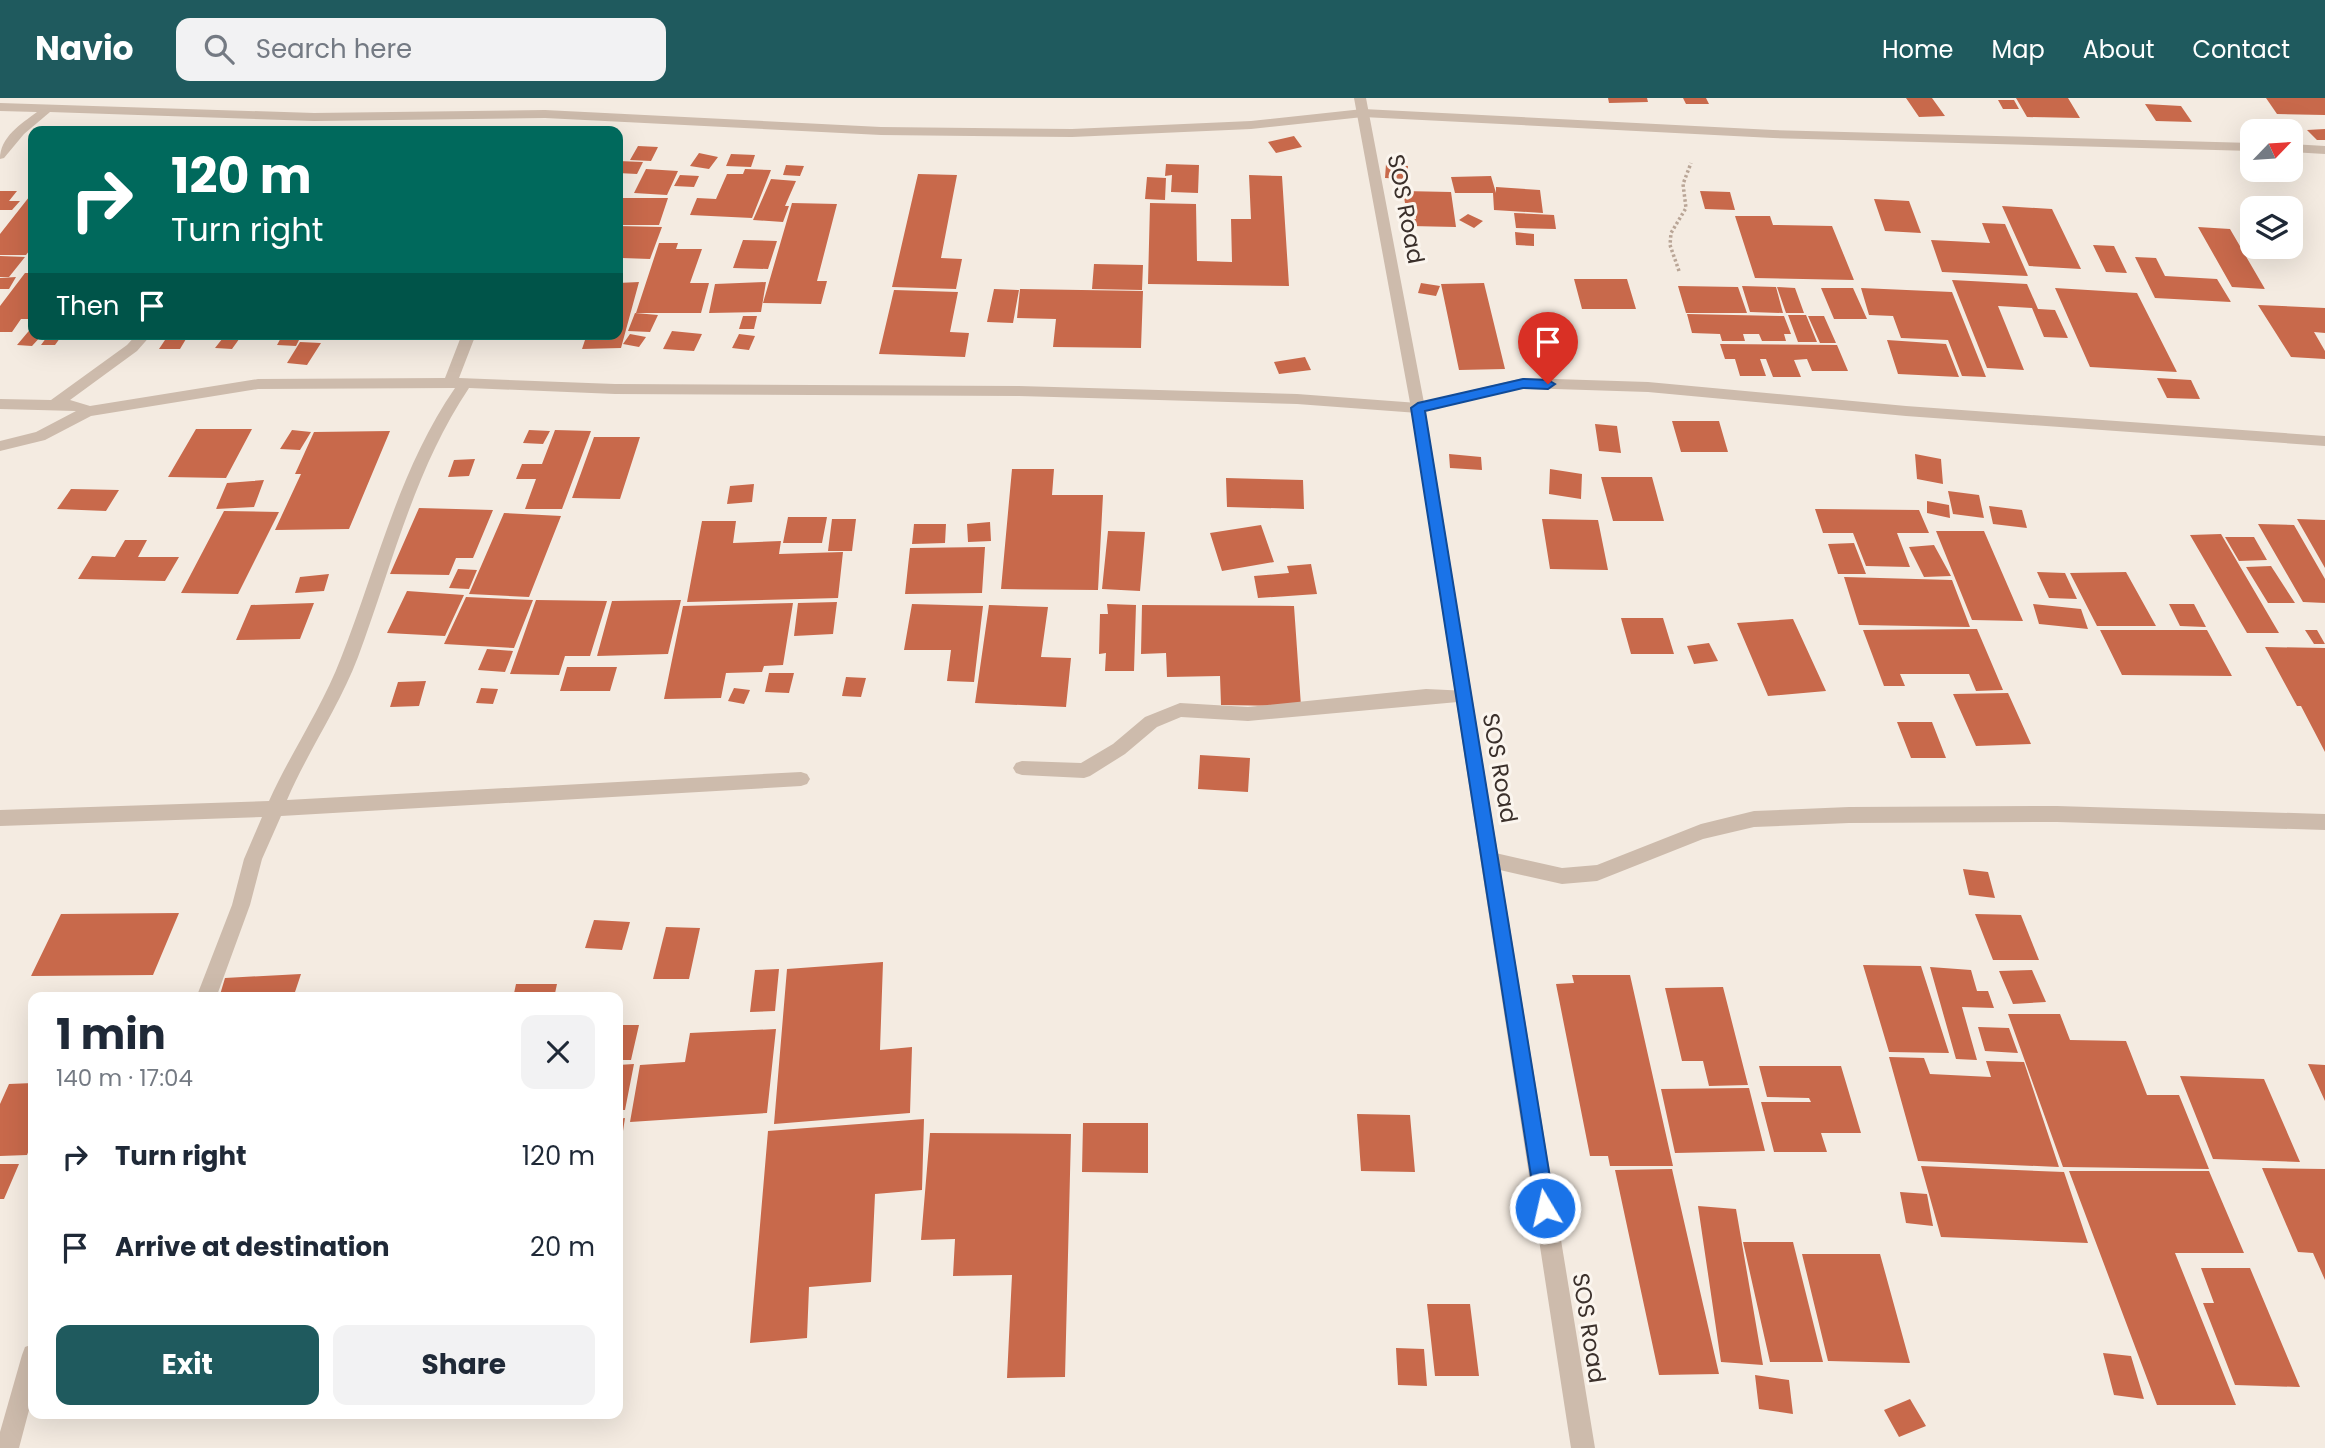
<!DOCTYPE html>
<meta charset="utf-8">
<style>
body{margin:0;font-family:Poppins,sans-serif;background:#f2f2f3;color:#1f2937;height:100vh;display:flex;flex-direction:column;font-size:26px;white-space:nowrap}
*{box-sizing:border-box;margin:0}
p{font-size:23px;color:#747a83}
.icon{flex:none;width:38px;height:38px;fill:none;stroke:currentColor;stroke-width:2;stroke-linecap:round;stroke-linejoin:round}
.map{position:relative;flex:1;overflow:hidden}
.drawer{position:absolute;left:28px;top:894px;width:595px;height:427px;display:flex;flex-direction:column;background:#fff;border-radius:14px;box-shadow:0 7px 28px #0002}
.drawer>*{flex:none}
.hud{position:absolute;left:28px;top:28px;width:595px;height:214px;border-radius:14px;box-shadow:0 7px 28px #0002;background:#00695c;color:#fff;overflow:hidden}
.needle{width:46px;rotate:65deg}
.buttons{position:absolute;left:2240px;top:21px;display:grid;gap:14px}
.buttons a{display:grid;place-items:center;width:63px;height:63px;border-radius:14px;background:#fff;box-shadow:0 7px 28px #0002;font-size:35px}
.pin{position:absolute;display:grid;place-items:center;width:60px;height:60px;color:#fff;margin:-72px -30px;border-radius:50% 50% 50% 0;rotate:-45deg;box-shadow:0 0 7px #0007}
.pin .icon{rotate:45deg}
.me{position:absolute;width:77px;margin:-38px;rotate:351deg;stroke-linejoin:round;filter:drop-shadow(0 0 5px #0008)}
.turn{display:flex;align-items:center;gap:24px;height:147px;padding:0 28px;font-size:32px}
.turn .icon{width:91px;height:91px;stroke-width:2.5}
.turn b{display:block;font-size:49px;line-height:60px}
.then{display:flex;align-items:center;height:66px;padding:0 28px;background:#0003;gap:14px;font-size:26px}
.round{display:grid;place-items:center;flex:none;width:74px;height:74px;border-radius:14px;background:#f2f2f3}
.overview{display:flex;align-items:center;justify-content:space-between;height:119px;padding:0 28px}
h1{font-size:42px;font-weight:700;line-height:52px}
.primary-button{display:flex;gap:14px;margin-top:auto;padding:14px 28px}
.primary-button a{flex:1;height:80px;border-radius:14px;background:#1f5a5e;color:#fff;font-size:28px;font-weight:700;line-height:80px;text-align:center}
.primary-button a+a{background:#f2f2f3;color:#1f2937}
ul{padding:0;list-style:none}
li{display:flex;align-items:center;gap:21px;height:91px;padding:0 28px}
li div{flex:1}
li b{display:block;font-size:26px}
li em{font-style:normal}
header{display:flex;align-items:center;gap:42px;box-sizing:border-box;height:98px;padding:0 35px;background:#1f5a5e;color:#fff}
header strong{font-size:33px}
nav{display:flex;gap:38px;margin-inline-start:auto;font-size:24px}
.search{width:490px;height:63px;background:#f2f2f3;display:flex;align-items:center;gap:18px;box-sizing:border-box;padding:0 24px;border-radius:14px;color:#747a83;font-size:26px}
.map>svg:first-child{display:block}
</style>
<header>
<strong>Navio</strong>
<div class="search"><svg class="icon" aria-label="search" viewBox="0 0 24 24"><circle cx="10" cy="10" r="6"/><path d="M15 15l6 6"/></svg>Search here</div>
<nav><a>Home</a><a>Map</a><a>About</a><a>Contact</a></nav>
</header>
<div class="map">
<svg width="2325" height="1350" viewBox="0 0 2325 1350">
<rect width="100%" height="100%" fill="#f4ebe1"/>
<path fill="#c8694b" d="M1608,0H1647L1648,4L1609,5Z
M1683,0H1706L1709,6H1686Z
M1906,0H1932L1945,18L1919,19Z
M2016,0H2068L2080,20L2027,19Z
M2266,0H2325V17L2277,16Z
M1998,2H2014L2019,11H2003Z
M2145,6L2181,8L2192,24L2156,23Z
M2325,31V42H2317L2307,32Z
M1294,38L1302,49L1276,55L1268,44Z
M638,48L658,49L651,63L630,62Z
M699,55L718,59L709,71L690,68Z
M731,56L755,57L751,69L726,68Z
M618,63L643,64L637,76L618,75Z
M1166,66L1199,67L1198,95L1171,94L1172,77L1165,78Z
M1386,66L1408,68L1407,81L1385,80Z
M786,67L804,68L800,78L783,77Z
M646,71L678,73L667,97L634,95Z
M745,71L771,72L752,120L690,117L697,100L716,101L727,76H743Z
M918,76L957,77L941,160L962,161L956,191L892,189Z
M680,77L699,78L694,89L674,88Z
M1249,77L1282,78L1289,188L1148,186L1150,105L1196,106L1197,163L1232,164L1231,121H1251Z
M1491,78L1496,95V89L1540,92L1543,115L1494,112L1493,95H1455L1451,79Z
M1147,79L1166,80L1165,102L1145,101Z
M771,81L796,83L785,108H789L783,124L753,122Z
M0,93H17L9,103H20L12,112H0Z
M1403,93L1451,94L1456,129L1411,128L1410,121H1416L1415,105H1405Z
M1700,93L1730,94L1735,112L1705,111Z
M33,94V148L26,157H0V136Z
M618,100H668L659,127H618Z
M1874,101L1909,103L1921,135L1885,133Z
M792,105L837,106L817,183H827L821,206L763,205Z
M2002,108L2052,111L2081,171L2029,168Z
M1514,115L1554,117L1556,131L1516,130Z
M1468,116L1483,123L1474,130L1459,122Z
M1735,118H1770L1773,127L1832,128L1854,182L1755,180Z
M1982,125L2005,126L2028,178L1942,174L1931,142L1990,145Z
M618,128L662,129L650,161L622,160L621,157L618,164Z
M2198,129L2230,131L2265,191L2232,189Z
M1515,134L1534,136V148L1516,147Z
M743,142L777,143L768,171L733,170Z
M659,145H678L676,151H702L690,185H709L701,215H636Z
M2093,147L2114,148L2127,175L2106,174Z
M0,158L25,159L9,179H0Z
M2135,159L2156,160L2165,178L2217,181L2231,204L2155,200Z
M1094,166L1143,167L1142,192L1092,191Z
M25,175H33V221H21L12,234H0V208Z
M16,179L9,191H0V180Z
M1574,181H1627L1636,211H1582Z
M1952,182L2027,186L2038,211L2055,212L2068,240L2044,239L2032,210L1998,208L2024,272L1987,270Z
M639,184L621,250L582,251L587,236H618V185Z
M766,184L761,214L709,215L715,186Z
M1421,185L1440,188L1436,198L1418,195Z
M1484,185L1505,271L1459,272L1441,186Z
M1678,188L1738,189L1747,215H1686Z
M1742,188L1776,189L1783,215L1750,214Z
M1777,189L1795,190L1804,215H1786Z
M1821,190H1853L1867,221H1834Z
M1861,190L1952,194L1986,279L1962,278L1948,242L1901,240L1893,218L1869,217Z
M2055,190L2137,195L2177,274L2090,269Z
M994,191L1019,192L1013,225L987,224Z
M1020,191L1143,193L1141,250L1053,249L1056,221L1017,220Z
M894,192L958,194L950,234L969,235L965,259L879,256Z
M2258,207L2325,210V235L2314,234L2325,253V261L2291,259Z
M635,215L658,217L650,234L628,233Z
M1687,216L1784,218L1791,236H1784L1786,243H1762L1759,236H1743L1745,243H1722L1720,236L1692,235Z
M1788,217H1806L1817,244H1798Z
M743,218H757L754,231H739Z
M1808,218H1824L1836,245H1820Z
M33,228V236H43L32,248L17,247Z
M672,233L702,236L694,253L663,251Z
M49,236H63L55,247H41Z
M169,236H189L180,251H159Z
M226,236L242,237L232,251L215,250Z
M283,236H302L296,248L277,247Z
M630,236L646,239L639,249L623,246Z
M739,236L755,238L749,252L732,250Z
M1887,242L1946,246L1959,279L1898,276Z
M300,244L321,245L307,267L287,265Z
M1720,246L1837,247L1848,273H1812L1807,261L1794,262L1801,279H1773L1766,261H1760L1766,278H1740L1735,261H1725Z
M1305,259L1311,272L1279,276L1274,264Z
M2157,280L2191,282L2200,301L2167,300Z
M1672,323H1719L1728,354H1681Z
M1595,326L1617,328L1621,355L1599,353Z
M196,331H252L226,380L168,379Z
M292,332L311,334L300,352L280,351Z
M529,332L550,333L543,346L523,345Z
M555,332L591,333L562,411H525L536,381H516L522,366H542Z
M390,333L349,431L275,432L301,376H295L314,334Z
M594,339H640L620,401L572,400Z
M1449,356L1481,359L1482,372L1450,370Z
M1915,356L1941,361L1943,386L1917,381Z
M475,361L469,378L448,379L454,362Z
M1012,371H1054L1052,397H1103L1098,492L1001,491Z
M1550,371L1582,376L1581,401L1549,396Z
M1601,379H1652L1664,423H1613Z
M1226,380L1303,382L1304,411L1227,409Z
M264,382L254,409L216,411L227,385Z
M754,386L752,404L727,406L730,388Z
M71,391L119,392L106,413L57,411Z
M1948,393L1979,397L1984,420L1953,416Z
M1927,403L1949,407L1950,420L1927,415Z
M1989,408L2022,412L2027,430L1993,426Z
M419,410L493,412L473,460H456L449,477L390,476Z
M1815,411L1919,412L1929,435H1897L1910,469L1866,468L1853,435H1823Z
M224,413L279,414L238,496L181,495Z
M504,415L561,418L529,499L469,496Z
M788,419H827L822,445H783Z
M832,421H856L852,453H828Z
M1542,421L1598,422L1608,472L1550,471Z
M2297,421L2325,422V470Z
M702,423H736L733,445L781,443L779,456L843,454L838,500L687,504Z
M990,424L991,443L968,444L967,426Z
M914,426H946L945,445L912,446Z
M2258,426L2294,427L2325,481V505L2303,504Z
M1261,427L1274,464L1222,473L1210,435Z
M1108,433L1145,434L1140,493L1102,491Z
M1936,433H1984L2023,523L1972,522Z
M2221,436L2279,535H2247L2190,437Z
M2225,439H2254L2267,462L2239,463Z
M125,442H147L138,459H179L165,483L78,481L92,458L115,459Z
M1854,445L1866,476H1838L1828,446Z
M1934,447L1951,478L1924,479L1909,449Z
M985,449L982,495L905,496L910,450Z
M1311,466L1317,496L1258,500L1254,478L1289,475L1287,468Z
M2271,468L2295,505H2268L2246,469Z
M458,471L477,472L469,491L449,490Z
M2037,474L2065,475L2077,501L2049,500Z
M2126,474L2156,528H2097L2070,475Z
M329,476L324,493L295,495L300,479Z
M1844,479L1952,482L1970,529L1859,527Z
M407,493L464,497L445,538L387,535Z
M466,499L533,502L514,550L444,546Z
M536,502L607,503L590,558H565L559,577L510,576Z
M681,502L668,556L597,558L612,503Z
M837,504L833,536L794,538L798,505Z
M314,505L300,541L236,542L251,507Z
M793,505L783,567L764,568L762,574L726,575L721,600L664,601L683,508Z
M912,506L983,508L974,584L947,583L951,552H904Z
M1107,506L1136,507L1134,573H1105L1106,555L1099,556L1100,516H1108Z
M2033,506L2081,511L2088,531L2039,526Z
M2169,506H2194L2206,529L2180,528Z
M989,507L1048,509L1041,559L1071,560L1066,609L975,605Z
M1142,507L1294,508L1301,608L1221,607L1220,578L1167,579L1166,555L1141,556Z
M1621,520H1663L1674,556H1631Z
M1793,521L1826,593L1768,598L1737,525Z
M1977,531L2003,592L1976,593L1969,576H1900L1905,588H1884L1863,532Z
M2100,532H2207L2232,578L2122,577Z
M2305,532H2317L2325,546H2314Z
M1709,545L1718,563L1694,566L1687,548Z
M2265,549L2325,550V654L2301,608H2297Z
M487,551L513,553L505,574L478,572Z
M567,569H617L610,593H560Z
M769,575H794L789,595L765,594Z
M846,579L866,580L861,599L842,598Z
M426,583L419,608L390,609L398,584Z
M481,590L498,591L493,606L476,605Z
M734,590L750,592L744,606L728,603Z
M2008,595L2031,646L1976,648L1953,596Z
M1897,624H1932L1946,660H1911Z
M1200,657L1250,660L1248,694L1198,691Z
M1963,771L1988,774L1995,800L1969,797Z
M179,815L153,877L31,878L61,816Z
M1975,816L2021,817L2039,862H1993Z
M594,822L630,824L622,852L585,850Z
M666,829L700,830L689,881H653Z
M883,864L880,952L912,949L910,1015L774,1026L787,871Z
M1863,867L1921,868L1949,955L1889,954Z
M1930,869L1971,872L1977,893H1988L1994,910L1962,909L1977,962L1956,961Z
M779,871L775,913L750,914L755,872Z
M2032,872L2046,904L2013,906L1999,873Z
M301,876L293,900H219L225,880Z
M1572,877H1630L1673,1068H1610L1608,1058H1590L1556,886L1574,885Z
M516,886H557L554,900H513Z
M1723,889L1748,987L1709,988L1703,963H1682L1665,890Z
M2008,916H2060L2070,942L2126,943L2147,997H2179L2209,1071L2063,1069Z
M618,927H639L631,962H618Z
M1978,929L2009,930L2018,955L1985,953Z
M776,931L767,1015L630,1024L640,967L685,964L690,935Z
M1889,959L1924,960L1930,976L1991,979L1986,963L2024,964L2059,1069L1918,1063Z
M634,966L625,1012H618V967Z
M2308,966L2325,967V1003Z
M1759,968H1841L1861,1035H1821L1827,1054H1774L1761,1004H1811L1809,1000L1767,999Z
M2180,978L2264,981L2300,1064L2213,1061Z
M33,985V1042L27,1057L0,1058V1006L9,986Z
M1749,990L1765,1053L1675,1055L1661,991Z
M1357,1016L1410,1017L1415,1074L1361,1073Z
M625,1020L619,1059H618V1021Z
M924,1021L922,1092L875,1096L871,1184L809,1189L807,1240L750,1245L768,1033Z
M1083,1025H1148V1075L1082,1074Z
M930,1035L1071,1036L1065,1279L1007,1280L1012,1177L953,1178L955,1141L921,1142Z
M0,1066H19L4,1101H0Z
M1921,1068L2064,1074L2088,1145L1941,1139Z
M2262,1070L2325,1071V1182L2313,1155L2298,1154Z
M1672,1071L1719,1276L1659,1277L1615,1072Z
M2069,1073H2209L2244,1155H2175L2236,1307H2157Z
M1900,1094L1927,1096L1933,1128L1906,1125Z
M1698,1108L1736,1111L1763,1267L1721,1264Z
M1743,1144H1793L1823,1264H1770Z
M1802,1156H1880L1910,1265L1828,1263Z
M2201,1170H2250L2300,1289L2235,1287L2203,1205H2214Z
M1427,1206H1470L1479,1278H1435Z
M1396,1250L1424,1251L1427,1288L1398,1287Z
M2103,1255L2131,1258L2144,1301L2114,1297Z
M1755,1277L1789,1282L1793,1316L1759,1311Z
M1910,1301L1926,1328L1899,1339L1884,1312Z"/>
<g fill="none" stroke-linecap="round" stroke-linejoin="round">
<path stroke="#b9a596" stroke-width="3.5" stroke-dasharray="2.5 2.5" stroke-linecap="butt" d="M1679,173L1670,147L1671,135L1686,110L1683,86L1691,65"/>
<path fill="#cdbbac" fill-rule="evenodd" d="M0,5L314,15L545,12L881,29L1072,31L1251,23L1363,11L1773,32L2252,45V53L1773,40L1363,19L1251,31L1072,39L881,37L545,20L314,23L50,14L24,36L4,60L0,61C0,39 21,26 37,14L0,13Z
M2291,46L2325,48V56L2291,54Z
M137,236H152L137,253L70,302L90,308L258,281L445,280L462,236H476L459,280L615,286L1019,288L1297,296L1418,305L1523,280L1648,284L1906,308L2325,338V348L1906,318L1648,294L1523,290L1418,315L1297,306L1019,298L615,296L469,290C414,372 392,468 358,559C339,609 308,653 287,702L801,674L807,676L810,681L807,686L801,688L281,718L262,761L250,807L216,900H196L232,807L244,761L262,719L0,728V712L269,703C291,654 322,610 341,560C377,469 399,371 455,290L258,291L91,318L45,342L0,353V343L36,334L76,313L0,311V301L51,302L127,247Z
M1426,591L1469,593L1471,598L1469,603L1248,623L1181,619L1157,629L1125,656L1090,678L1084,680L1022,677L1016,675L1013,670L1016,665L1022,663L1081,665L1113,646L1145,619L1180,605L1248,609Z
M2057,708L2325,716V732L2057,724L1849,725L1754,729L1703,741L1597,783L1562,786L1491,770L1485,768L1482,762L1485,756L1491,754L1562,770L1597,767L1701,726L1754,713L1849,709Z
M33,1246V1297L19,1350H0V1334L22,1257L25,1249Z"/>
<path fill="#cdbbac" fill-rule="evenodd" d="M1354,0H1366L1425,310L1595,1350H1571L1411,310Z"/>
</g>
<path fill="#1a73e8" stroke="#114b97" stroke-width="2" d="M1523,281L1548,282L1555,286L1548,291L1523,290L1425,313L1555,1110L1552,1116L1545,1119L1538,1116L1536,1110L1411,310L1418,305Z"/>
<g text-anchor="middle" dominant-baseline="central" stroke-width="6" stroke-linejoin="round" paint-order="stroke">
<g font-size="23" fill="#3b302b" stroke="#fbf5ee">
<text transform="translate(1406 111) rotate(79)">SOS Road</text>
<text transform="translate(1500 670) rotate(80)">SOS Road</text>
<text transform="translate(1589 1230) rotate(81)">SOS Road</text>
</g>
</g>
</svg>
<div class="buttons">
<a><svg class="needle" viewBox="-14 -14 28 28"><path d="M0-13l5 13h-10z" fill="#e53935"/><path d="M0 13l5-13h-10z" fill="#747a83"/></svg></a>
<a><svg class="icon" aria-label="layers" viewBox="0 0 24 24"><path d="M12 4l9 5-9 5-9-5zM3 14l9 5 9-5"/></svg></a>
</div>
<div class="pin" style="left:1548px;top:286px;background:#d93025"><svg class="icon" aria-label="arrive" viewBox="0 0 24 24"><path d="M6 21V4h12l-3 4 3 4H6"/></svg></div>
<svg class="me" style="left:1545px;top:1110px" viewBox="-20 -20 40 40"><circle r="17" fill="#1a73e8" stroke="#fff" stroke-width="3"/><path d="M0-11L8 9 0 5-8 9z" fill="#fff"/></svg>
<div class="hud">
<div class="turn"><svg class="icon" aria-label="right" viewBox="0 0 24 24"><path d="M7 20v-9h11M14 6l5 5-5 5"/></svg><div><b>120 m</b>Turn right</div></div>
<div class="then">Then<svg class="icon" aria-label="arrive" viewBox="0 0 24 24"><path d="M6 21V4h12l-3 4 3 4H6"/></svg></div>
</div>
<section class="drawer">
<div class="overview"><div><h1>1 min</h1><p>140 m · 17:04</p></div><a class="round"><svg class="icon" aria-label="close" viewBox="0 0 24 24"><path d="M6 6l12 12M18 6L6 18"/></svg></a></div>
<ul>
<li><svg class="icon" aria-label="right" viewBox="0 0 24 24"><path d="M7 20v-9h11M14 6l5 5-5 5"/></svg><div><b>Turn right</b></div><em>120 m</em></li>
<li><svg class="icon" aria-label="arrive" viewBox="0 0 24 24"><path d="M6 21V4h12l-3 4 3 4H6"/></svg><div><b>Arrive at destination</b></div><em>20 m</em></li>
</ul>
<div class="primary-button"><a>Exit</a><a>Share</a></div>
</section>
</div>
